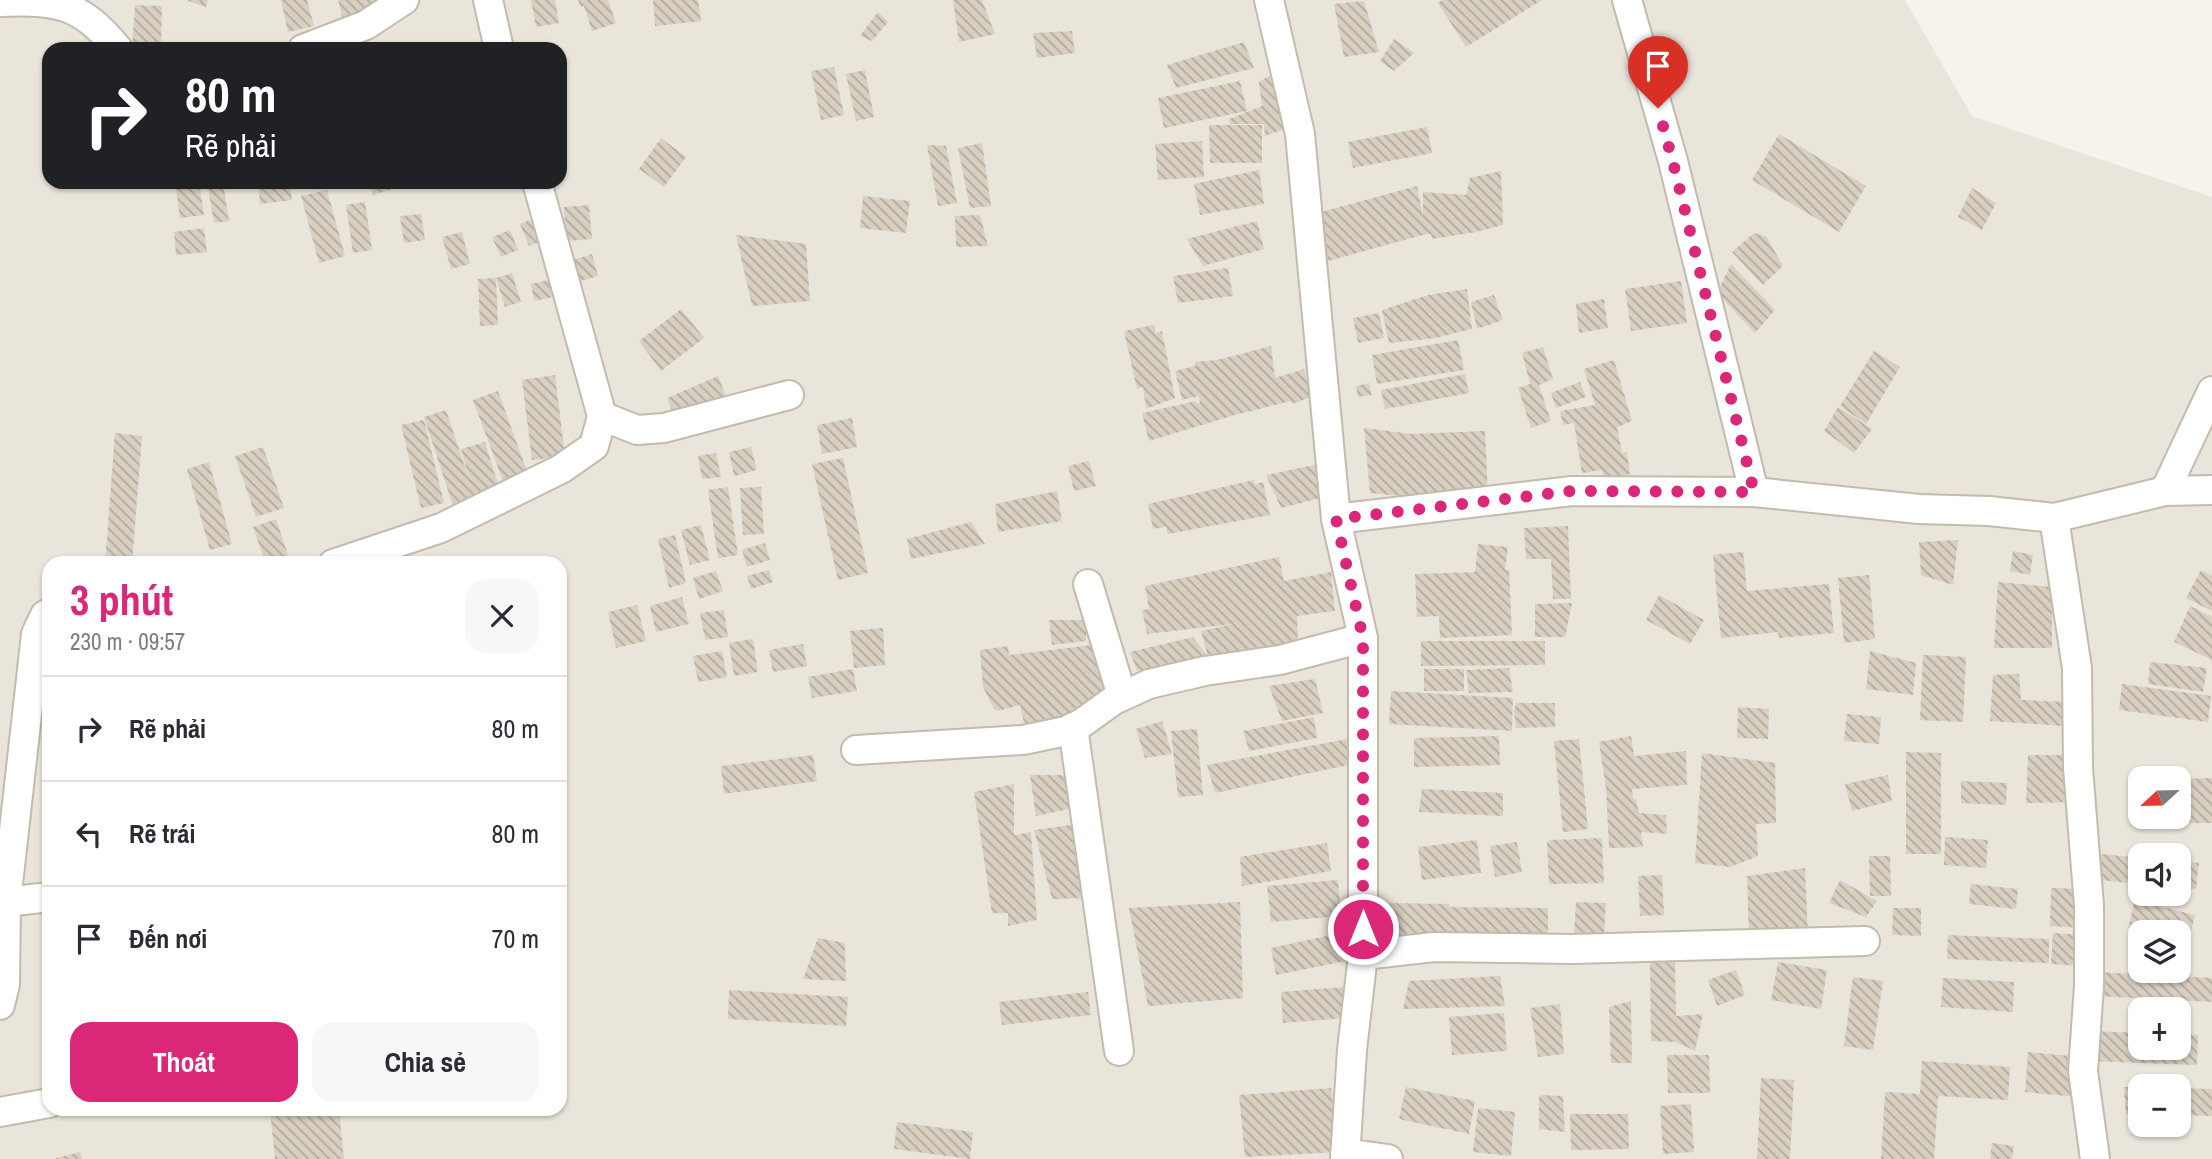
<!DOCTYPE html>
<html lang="vi">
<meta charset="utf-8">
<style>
body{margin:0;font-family:"Archivo Narrow",sans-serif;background:#f7f7f7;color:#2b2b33;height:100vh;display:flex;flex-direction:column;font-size:26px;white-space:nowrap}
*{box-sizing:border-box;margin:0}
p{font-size:23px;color:#7c7c81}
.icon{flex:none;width:38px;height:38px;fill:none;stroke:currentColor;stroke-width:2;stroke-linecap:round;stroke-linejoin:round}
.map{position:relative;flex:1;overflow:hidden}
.details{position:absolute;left:42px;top:556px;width:525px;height:560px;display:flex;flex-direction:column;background:#fff;border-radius:21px;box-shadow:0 2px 5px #0004}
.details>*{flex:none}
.top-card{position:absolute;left:42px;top:42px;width:525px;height:147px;border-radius:21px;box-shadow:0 2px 5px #0004;background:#202124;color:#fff;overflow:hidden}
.needle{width:46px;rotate:248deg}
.fabs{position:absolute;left:2128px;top:766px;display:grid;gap:14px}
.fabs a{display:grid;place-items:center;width:63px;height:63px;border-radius:14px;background:#fff;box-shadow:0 2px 5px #0004;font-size:35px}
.pin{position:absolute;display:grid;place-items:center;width:60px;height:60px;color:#fff;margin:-72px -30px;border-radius:50% 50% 50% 0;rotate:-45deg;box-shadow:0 0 7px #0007}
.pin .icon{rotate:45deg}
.me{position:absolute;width:77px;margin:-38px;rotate:0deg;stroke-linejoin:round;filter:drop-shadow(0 0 5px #0008)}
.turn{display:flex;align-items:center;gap:24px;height:147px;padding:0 28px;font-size:32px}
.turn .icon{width:91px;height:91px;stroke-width:2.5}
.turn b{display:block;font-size:49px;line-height:60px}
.round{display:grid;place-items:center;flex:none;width:74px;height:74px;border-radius:21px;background:#f7f7f7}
.head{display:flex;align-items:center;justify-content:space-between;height:119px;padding:0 28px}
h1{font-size:42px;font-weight:800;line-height:52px;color:#db2777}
.cta{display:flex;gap:14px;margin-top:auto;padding:14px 28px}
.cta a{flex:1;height:80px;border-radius:21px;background:#db2777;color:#fff;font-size:28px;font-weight:800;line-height:80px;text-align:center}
.cta a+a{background:#f7f7f7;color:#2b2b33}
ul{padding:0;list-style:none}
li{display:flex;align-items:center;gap:21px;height:105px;padding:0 28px;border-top:2px solid #e1e1e2}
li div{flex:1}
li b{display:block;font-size:26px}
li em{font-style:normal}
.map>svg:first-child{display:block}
</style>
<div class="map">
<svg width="2212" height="1159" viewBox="0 0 2212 1159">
<defs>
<pattern id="building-back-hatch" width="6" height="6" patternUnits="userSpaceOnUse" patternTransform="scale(1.75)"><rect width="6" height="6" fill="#d8cfc1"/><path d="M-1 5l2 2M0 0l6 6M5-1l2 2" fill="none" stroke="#b1aa9e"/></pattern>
</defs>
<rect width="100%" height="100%" fill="#f6f3ec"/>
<path fill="#eae5da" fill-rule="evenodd" d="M0,0H1905L1972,116L2212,197V1159H0ZM49,49H560V182H49ZM49,564H560V1110H49ZM2140,779H2179V817H2140ZM2140,856H2179V894H2140ZM2140,933H2179V971H2140ZM2140,1010H2179V1048H2140ZM2140,1087H2179V1125H2140Z"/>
<path fill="url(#building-back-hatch)" d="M186,0H208L206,7Z
M281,0H307L314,26L288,32Z
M338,0H381L384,9L343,21Z
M531,0H555L559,23L536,27Z
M578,0H608L616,23L592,31L584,6L581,7Z
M653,0H698L701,21L655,26Z
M953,0H982L995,34L959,42Z
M1442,0H1542L1466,47L1438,3Z
M1364,1L1379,52L1344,57L1334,4Z
M135,5L162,6L161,49H132Z
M878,12L888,22L872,41L860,36Z
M1072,31L1075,53L1037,58L1033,33Z
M1394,39L1414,53L1394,71L1380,61Z
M1244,42L1254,68L1176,88L1167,65Z
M834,67L844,115L821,120L811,71Z
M865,70L874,117L856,121L846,74Z
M1272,74L1285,129L1265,136L1264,124H1230L1229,119L1262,106L1259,82Z
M1240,81L1247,111L1164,128L1158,98Z
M1209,125H1262V163H1210Z
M1427,127L1432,153L1353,168L1348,142Z
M1779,134L1866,186L1839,232L1752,180Z
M661,138L686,157L664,187L639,169Z
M1202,141L1204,177L1158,180L1155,144Z
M982,143L991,206L970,208L958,148Z
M927,145L946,146L957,203L938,206Z
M1259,170L1264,204L1200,215L1194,184Z
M1501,171L1503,225L1476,232L1432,239L1431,234H1426L1328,261L1321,212L1417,186L1423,216V192L1466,195L1470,178Z
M175,182H199L204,215L180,218Z
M207,182H223L229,221L214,223Z
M258,182H290L292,200L260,204Z
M369,182H387L390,190L373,195Z
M1972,188L1996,203L1982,230L1958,217Z
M327,190L345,256L319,263L301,196Z
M863,196L910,201L906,233L860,228Z
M365,202L372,250L353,253L346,205Z
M589,205L592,239L566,241L564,207Z
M421,214L425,240L404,243L400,216Z
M980,215L988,246L956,247L955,216Z
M530,220L539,242L529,246L520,224Z
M1257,221L1264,249L1203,266L1187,239Z
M204,228L207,252L176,255L174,232Z
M510,230L518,250L501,257L492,237Z
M462,232L470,264L451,269L442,237Z
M1754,233L1766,236L1783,266L1763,285L1732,252Z
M736,235L806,244L810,301L752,306Z
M592,254L598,276L576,282L570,261Z
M1731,264L1775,310L1755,333L1717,293Z
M1228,268L1233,296L1178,303L1173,276Z
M512,273L521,302L505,307L496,278Z
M496,278L498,325L480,326L478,279Z
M549,280L553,297L534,301L531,284Z
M1681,281L1687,323L1631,331L1625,289Z
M1467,289L1472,329L1436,338L1389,343L1382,310L1428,295Z
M1494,295L1503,320L1477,329L1471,302Z
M1604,299L1608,328L1579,333L1576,304Z
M681,309L704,338L661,371L639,341Z
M1379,313L1384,338L1358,343L1353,318Z
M1154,325L1156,333L1162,331L1175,398L1146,409L1143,387L1137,389L1124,331Z
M1458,340L1464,370L1377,384L1372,355Z
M1271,346L1275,378L1304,369L1311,397L1292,404L1291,401L1235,415L1149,441L1142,413L1196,401L1197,404L1200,403L1199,396L1182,400L1175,371L1195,366V362L1217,360Z
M1543,347L1553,379L1539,385L1551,421L1531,428L1518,388L1530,384L1522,353Z
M1874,351L1900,367L1866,424L1840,406Z
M1614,360L1632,421L1617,427L1622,453L1627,452L1630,474L1603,479L1602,470L1582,473L1574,423L1563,425L1560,411L1595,405L1584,369Z
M1465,374L1469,393L1385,409L1381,390Z
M555,375L565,456L532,460L522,380Z
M718,376L727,399L676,421L667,398Z
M1580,382L1586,397L1556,408L1551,393Z
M1369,383L1372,395L1358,397L1356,386Z
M498,391L528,474L504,484L473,400Z
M1838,407L1872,429L1854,453L1824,431Z
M446,410L470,482L461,449L485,442L501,494L454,509L424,417Z
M852,418L857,447L822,454L817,425Z
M424,420L444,503L421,508L401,425Z
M1364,428L1411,434L1485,431L1488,496L1411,497L1370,493Z
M115,433L142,436L132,564H105Z
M263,447L284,508L256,517L235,456Z
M751,447L757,470L734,476L729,452Z
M716,453L721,477L702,479L698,456Z
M843,458L868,573L838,580L812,464Z
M1089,461L1096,486L1074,491L1068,466Z
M209,462L232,544L210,550L187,469Z
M1319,464L1324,497L1281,508L1266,475Z
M1254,480L1255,484L1263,482L1270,515L1168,534L1166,527L1153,529L1148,504Z
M728,487L738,555L718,558L708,490Z
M761,487L764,534L743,535L740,488Z
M1057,491L1062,521L998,532L995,504Z
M276,519L291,564H266L253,527Z
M971,522L985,544L911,559L907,539Z
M701,525L710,560L690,565L681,530Z
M1568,526L1571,599H1553L1551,559H1526L1524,528Z
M675,535L686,583L669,588L658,539Z
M1958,540L1953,585L1921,575L1919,542Z
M765,543L770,560L747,567L742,550Z
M1478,544L1508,547L1505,570H1509L1512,635L1440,638L1439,616L1417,617L1415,574L1475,572Z
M2013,551L2033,555L2030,575L2010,571Z
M1743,552L1747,591L1829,584L1834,633L1779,638L1778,632L1721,638L1713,555Z
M1279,557L1284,581L1331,572L1335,611L1297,616L1298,643L1137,671L1130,652L1193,637L1208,657L1201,631L1233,624L1147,634L1142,610L1149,609L1145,586Z
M769,570L773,582L751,589L747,576Z
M2201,570L2212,576V611L2186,598Z
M716,571L723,591L699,599L693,578Z
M1869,575L1875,639L1844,643L1838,578Z
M1998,582L2052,587V648H1994Z
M1659,595L1704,620L1690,644L1646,620Z
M682,597L689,624L656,632L650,606Z
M1572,603L1565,637H1535V604Z
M637,605L646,641L616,648L608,612Z
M2190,606L2212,617V660L2174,642Z
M724,610L728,637L705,640L700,613Z
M1049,620H1086V641L1052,645Z
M883,628L885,665L854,668L850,631Z
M753,639L758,672L734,676L729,643Z
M1421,641H1545V665L1421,666Z
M1109,643L1118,717L1026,733L1020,705L998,711L994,709L983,687L980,650L1008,646L1009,655Z
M803,644L807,666L773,672L769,650Z
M722,651L727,677L698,682L693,656Z
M1870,651L1916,663L1913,695L1866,689Z
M1923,655L1966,657L1963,722L1920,720Z
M2150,662L2207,668L2203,692L2148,684Z
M1509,668L1513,692L1469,693L1466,670Z
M853,669L857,691L812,698L808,677Z
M1424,669H1464V691H1424Z
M2019,674L2021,700L2067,702L2065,726L1990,721L1993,675Z
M1315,679L1323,713L1282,721L1269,686Z
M2122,684L2211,696L2208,722L2119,710Z
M1391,691L1513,698L1512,731L1389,724Z
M1516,703H1555V727L1516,728L1514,711Z
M1738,707L1769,709L1768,739L1737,738Z
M1847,714L1881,717L1879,744L1844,741Z
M1314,717L1317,738L1249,751L1243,731Z
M1162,721L1172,754L1145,758L1136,729Z
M1197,729L1203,795L1178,797L1171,731Z
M1499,736L1500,765L1414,767V738Z
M1631,736L1634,756L1686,751L1687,785L1632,789L1633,799H1636L1639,813L1666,815L1667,834L1641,832L1643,847L1609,848L1606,788L1599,742Z
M1353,738L1358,763L1215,793L1207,765Z
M1579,739L1588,829L1563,832L1554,741Z
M1906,752L1941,753V854H1906Z
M1702,753L1775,763L1776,823L1756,824L1758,856L1730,867L1695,863Z
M813,755L817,781L724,794L721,766Z
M2028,755H2075V802L2026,803Z
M1030,775H1065L1069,809L1036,816Z
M1888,775L1892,801L1852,811L1845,784Z
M2212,778V823H2161V817H2179V779Z
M1961,781L2007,783L2006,805L1961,803Z
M1014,784V835L1031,832L1037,920L1008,926V913H992L974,792Z
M1422,789L1503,793V816L1419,812Z
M1079,824L1090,898L1052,899L1034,830Z
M1945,837L1988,840L1986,868L1944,865Z
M1602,838L1604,883L1549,884L1547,842L1551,840Z
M1477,840L1481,873L1422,880L1418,847Z
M1517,842L1522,872L1495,877L1490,846Z
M1327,843L1331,871L1242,886L1240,857Z
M2092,853L2140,858V884L2089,879Z
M1869,856H1890L1891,896H1870Z
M2179,861L2199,863L2196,889L2179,888Z
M1805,868L1808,935L1749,939L1747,876Z
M1662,875L1664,915L1640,916L1638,876Z
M1338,880L1341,916L1271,922L1267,886Z
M1840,880L1877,901L1866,917L1829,903Z
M1971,884L2018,889L2016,909L1969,904Z
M2051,888L2086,889L2085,928L2050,926Z
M2135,900L2195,915L2188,943L2179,941V933H2148L2128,928Z
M1240,902L1243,998L1148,1006L1129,908Z
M1576,902L1606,903L1604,936L1574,934Z
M1385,903L1449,904V907L1548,908V938L1385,940Z
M1893,908H1921V936L1892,935Z
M1340,933L1346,961L1276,975L1271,948Z
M2053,933L2083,935L2081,966L2051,964Z
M1948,935L2049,939V963L1947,959Z
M818,938L845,943L846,981L803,979Z
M1675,958L1676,1016L1703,1014L1695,1051L1676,1042L1651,1041L1650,961Z
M1778,962L1827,970L1821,1009L1771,1000Z
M1736,970L1745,995L1717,1006L1708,980Z
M2097,972L2212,978V1002L2096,996Z
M1500,976L1505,1006L1403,1009L1409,981Z
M1853,977L1883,981L1873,1050L1844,1046Z
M1943,978L2014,982L2013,1012L1941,1007Z
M1343,987L1346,1018L1283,1023L1281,992Z
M729,990L848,997L846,1026L728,1019Z
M1088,992L1091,1015L1002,1025L999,1002Z
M1631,1001L1632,1063H1611L1609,1007Z
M1560,1004L1564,1054L1538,1057L1530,1008Z
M1504,1013L1507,1051L1452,1055L1449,1017Z
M2090,1031L2140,1033V1048H2179V1034L2198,1035L2197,1065L2089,1061Z
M2028,1052L2081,1057L2077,1097L2025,1092Z
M1667,1055H1709L1710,1093H1668Z
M1922,1061L2010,1067L2008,1100L1938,1096L1934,1159H1881L1885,1092L1920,1094Z
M1761,1078L1794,1080L1790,1159H1757Z
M1406,1087L1475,1101L1469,1134L1399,1119Z
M2124,1087H2140V1114H2126Z
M1331,1088L1339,1152L1245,1157L1239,1095Z
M2179,1088L2212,1089V1116L2179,1115Z
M1539,1095L1563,1096L1565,1132L1539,1129Z
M1691,1104L1694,1152L1663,1154L1660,1106Z
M1478,1108L1515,1112L1511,1156L1473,1152Z
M270,1110H339L344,1159H275Z
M1570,1114H1628L1629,1149L1571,1150Z
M897,1122L973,1132L970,1159L894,1149Z
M1992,1143L2014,1146L2012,1159H1990Z
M80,1152L82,1159H56V1158Z"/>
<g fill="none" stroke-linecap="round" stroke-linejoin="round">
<g stroke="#c2bbae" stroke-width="32">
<path id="minor" d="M488,0L499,49
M1269,0L1300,134L1336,519L1363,638V955L1352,1050L1345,1159
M1627,0L1673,161L1754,492
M0,2C58,0 80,3 118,49
M303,49L366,25L404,0
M602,416L637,430L664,428L789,395
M2165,491L2212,391
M2054,518L2077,668L2078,768L2089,906V986L2083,1071L2095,1159
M1336,519L1572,491L1754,492L1919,509L1989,511L2054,518L2165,491L2212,490
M333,564L441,528L561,469L594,446L602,416L537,182
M1088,584L1122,696
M1073,727L1119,1051
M856,750L1023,740L1066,731L1082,723L1114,700L1149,684L1205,671L1280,660L1363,638
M6,902L49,897
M1363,955L1434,947L1572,949L1865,941
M0,1005L5,984L6,902L36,634L45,615L49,613
M0,1112L49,1103
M1345,1153L1388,1159"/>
</g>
<use href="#minor" stroke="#fff" stroke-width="28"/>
</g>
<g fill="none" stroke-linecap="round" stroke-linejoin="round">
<path stroke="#db2777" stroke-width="12" stroke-dasharray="0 21.6" d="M1363,929V638L1336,519L1572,491L1754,492L1673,162L1658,108"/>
</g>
</svg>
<div class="fabs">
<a><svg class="needle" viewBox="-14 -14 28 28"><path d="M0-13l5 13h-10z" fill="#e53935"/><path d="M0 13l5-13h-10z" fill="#7c7c81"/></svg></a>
<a><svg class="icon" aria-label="sound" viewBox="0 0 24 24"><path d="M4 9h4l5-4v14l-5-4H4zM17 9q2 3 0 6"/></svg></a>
<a><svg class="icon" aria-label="layers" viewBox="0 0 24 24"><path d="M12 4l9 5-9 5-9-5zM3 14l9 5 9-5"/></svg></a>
<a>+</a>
<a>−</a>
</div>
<div class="pin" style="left:1658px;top:108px;background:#d93025"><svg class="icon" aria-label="arrive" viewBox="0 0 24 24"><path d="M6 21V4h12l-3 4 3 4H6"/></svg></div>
<svg class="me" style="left:1363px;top:929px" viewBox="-20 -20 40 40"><circle r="17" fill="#db2777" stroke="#fff" stroke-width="3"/><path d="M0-11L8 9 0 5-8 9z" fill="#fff"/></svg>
<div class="top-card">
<div class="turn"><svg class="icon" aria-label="right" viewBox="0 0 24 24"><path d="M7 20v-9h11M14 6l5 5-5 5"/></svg><div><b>80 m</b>Rẽ phải</div></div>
</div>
<section class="details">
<div class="head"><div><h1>3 phút</h1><p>230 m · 09:57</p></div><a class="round"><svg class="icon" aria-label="close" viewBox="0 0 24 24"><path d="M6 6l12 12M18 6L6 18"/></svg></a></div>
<ul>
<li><svg class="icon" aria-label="right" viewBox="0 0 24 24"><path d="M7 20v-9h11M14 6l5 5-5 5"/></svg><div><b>Rẽ phải</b></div><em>80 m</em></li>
<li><svg class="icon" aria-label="left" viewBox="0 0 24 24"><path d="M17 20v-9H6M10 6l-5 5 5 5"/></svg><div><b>Rẽ trái</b></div><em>80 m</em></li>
<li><svg class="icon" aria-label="arrive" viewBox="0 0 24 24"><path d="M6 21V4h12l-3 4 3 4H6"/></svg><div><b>Đến nơi</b></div><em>70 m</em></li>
</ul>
<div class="cta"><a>Thoát</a><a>Chia sẻ</a></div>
</section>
</div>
